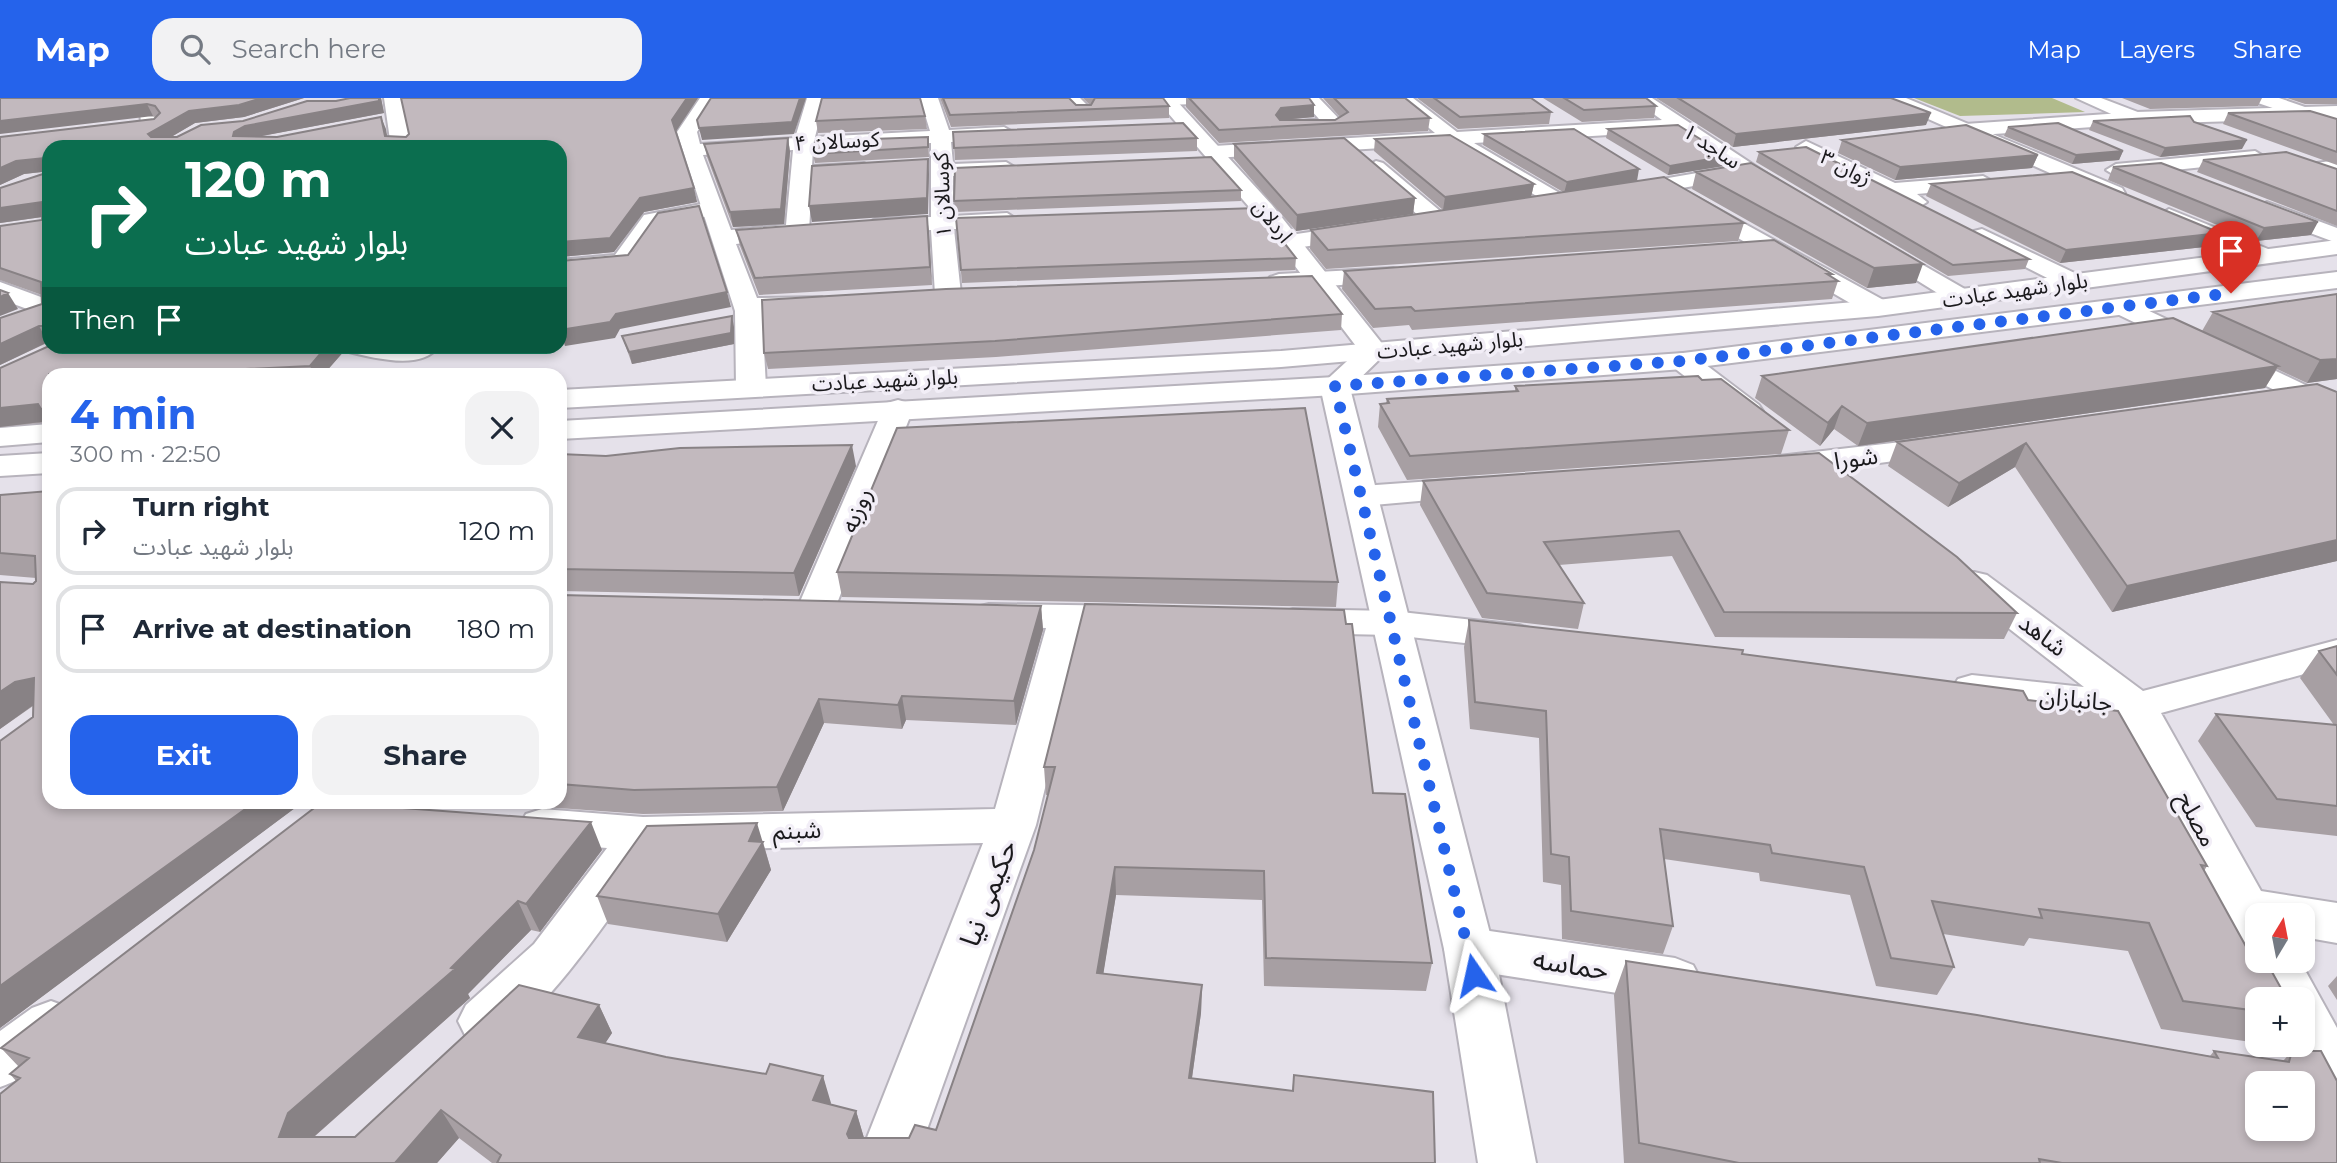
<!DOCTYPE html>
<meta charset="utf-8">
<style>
body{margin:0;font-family:Montserrat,"Noto Sans Arabic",sans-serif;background:#f2f2f3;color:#1f2937;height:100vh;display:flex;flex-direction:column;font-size:26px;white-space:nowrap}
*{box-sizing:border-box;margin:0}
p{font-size:23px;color:#747a83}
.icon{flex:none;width:38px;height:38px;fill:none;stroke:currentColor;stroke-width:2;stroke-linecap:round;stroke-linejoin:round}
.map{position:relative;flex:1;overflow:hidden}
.drawer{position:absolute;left:42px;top:270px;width:525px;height:441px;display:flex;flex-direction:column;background:#fff;border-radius:21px;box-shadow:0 4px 10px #0003}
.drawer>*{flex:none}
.banner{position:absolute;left:42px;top:42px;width:525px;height:214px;border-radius:21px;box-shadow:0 4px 10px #0003;background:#0b6e4f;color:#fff;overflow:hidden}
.needle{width:46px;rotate:10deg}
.buttons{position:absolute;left:2245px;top:805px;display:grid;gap:14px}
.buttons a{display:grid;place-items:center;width:70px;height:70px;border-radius:14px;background:#fff;box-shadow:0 4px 10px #0003;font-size:35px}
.pin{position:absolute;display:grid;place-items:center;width:60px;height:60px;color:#fff;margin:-72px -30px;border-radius:50% 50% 50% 0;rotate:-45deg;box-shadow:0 0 7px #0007}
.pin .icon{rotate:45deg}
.me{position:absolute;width:77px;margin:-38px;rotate:349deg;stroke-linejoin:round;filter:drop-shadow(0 0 5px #0008)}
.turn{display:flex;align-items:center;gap:24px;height:147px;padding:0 28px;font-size:32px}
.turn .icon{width:91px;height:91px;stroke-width:2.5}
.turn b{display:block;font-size:49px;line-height:60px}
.then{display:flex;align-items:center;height:66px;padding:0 28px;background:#0003;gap:14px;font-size:26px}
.round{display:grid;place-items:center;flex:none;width:74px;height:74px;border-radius:21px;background:#f2f2f3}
.summary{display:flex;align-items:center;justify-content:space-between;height:119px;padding:0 28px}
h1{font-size:42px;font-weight:700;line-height:52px;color:#2563eb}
.action{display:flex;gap:14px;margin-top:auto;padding:14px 28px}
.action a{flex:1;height:80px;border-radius:21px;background:#2563eb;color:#fff;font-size:28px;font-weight:700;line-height:80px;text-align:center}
.action a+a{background:#f2f2f3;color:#1f2937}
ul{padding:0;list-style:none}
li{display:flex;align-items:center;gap:21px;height:88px;margin:0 14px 10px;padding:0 14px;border:4px solid #e0e1e3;border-radius:21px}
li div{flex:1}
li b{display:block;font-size:26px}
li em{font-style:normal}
header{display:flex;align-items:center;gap:42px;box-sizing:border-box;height:98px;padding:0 35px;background:#2563eb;color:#fff}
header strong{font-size:33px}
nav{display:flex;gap:38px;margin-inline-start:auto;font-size:24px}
.search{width:490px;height:63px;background:#f2f2f3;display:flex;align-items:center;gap:18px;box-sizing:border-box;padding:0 24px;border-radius:21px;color:#747a83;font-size:26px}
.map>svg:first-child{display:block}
</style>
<header>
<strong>Map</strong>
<div class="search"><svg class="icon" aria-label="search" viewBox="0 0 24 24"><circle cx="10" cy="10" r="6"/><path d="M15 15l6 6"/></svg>Search here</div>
<nav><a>Map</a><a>Layers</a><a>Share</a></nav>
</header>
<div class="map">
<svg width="2337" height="1065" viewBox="0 0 2337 1065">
<rect width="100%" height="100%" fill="#e5e1ea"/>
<path fill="#b1bb8c" d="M1914,0H2052L2085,14L1960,18Z"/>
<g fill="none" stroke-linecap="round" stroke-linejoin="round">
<g stroke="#b7b3bc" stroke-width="4">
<path id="minor" d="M153,0H173L158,14V21L163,27L160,31L126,49H101L141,26L140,12Z
M700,0H718L697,34L700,46L795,40L807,0H825L815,39L930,33L920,0H938L949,32L1004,29L1014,35L1004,41L951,44L953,66L1006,64L1016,70L1006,76L953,78V118L1007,115L1018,122L1007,129L954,131L961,196L957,201H939L935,196L931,132L875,135L864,128L875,121L931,119V45L813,51L812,68L864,65L874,71L864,77L812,81L809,133L805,138L736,146L757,200L822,199L826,204L822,209L762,215L766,289L761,295L751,298L741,295L736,289L735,213L677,34ZM793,52L786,127L731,132L703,57Z
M1060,0H1080L1093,13L1091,17H1077Z
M1158,0H1231L1222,5L1166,7L1160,6Z
M1300,0H1319L1344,26L1334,32L1281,33L1278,29L1281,25L1319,21Z
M1393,0H1413L1457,34L1662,22L1631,0H1652L1772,79L1761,85L1746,79L1624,100L1616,99L1613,94L1616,89L1732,69L1677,33L1474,45L1568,100L1571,105L1560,112L1449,46L1214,60L1204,54L1214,48L1435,35Z
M1881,0H1906L2122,90L2125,95L2114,102L2106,100Z
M2076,0H2101L2143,16L2145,20L2143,24H2129Z
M2252,0H2279L2337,20V32L2255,4Z
M1806,43L1895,85L1983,78L1994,84L1983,90L1917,96L1927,104L1916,111L1799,53L1796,49Z
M2255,53L2265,59L2262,63L2116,78L2106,72L2116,66Z
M2337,62V74L2317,76L2307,70L2310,66Z
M1376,63L1383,65L1446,118L1449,123L1446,128H1430L1369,73L1366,69Z
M1696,99L1887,204L1891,210L1887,216H1869L1688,111L1685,106L1688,101Z
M2267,104L2337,130V145L2259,116L2256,111Z
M2169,111L2273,153L2276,158L2273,163H2255L2161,123L2158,118Z
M1364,126L1372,128L1376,133L1372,138L1290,151L1282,149L1278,144L1282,139L1290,137Z
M1982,131L2083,179L2087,184L2083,189H2065L1974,143L1970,138L1974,133Z
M1876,140L1970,194L1974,199L1970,204H1952L1868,152L1864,147L1868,142Z
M1393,170L1402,172L1405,177L1402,182L1279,192L1270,189L1266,184L1270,179L1279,176Z
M0,184L49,202V219L0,201Z
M346,248H439C422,273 375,260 349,254Z
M1683,255L1693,257L1759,307L1763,313L1759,319L1748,322L1737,319L1673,269L1669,263L1673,257Z
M898,302L909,305L913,311L834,513L828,521L815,524L802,521L796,513L883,311L887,305Z
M1945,339L1956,341L1961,348L1956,355L1779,378L1768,375L1763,368L1768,361L1779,358Z
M1475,380L1487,383L1492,390L1487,397L1362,408L1350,405L1345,398L1350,391L1362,388Z
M1974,474L1987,477L2143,593L2337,542V567L2161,615L2261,793L2337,805V845L2303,839V817H2258V863H2300L2337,930V1008L2317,1001L2290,947H2303V901H2267L2247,863L2253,851L2240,847L2122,620L1958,599L1952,590L1958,581L1972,577L2084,589L1961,493L1956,485L1961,477Z
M989,506L1135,508L1148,512L1154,520L1148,528L1135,532L1084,530L1036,727L915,1065H857L983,745L649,753L652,757L645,770C618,807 530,940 487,945C481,946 472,941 466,939L458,923L466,907L534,846L607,750L542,745L526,740L519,728L526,716L542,711L643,719L995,711L1046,530L989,528L976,525L970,517L976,509Z
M1293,511L1392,513L1519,527L1533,531L1538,539L1533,547L1519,551L1392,537L1293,535L1280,531L1274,523L1280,515Z
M1469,830L1675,860L1693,867L1701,882L1693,897L1675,904L1469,872L1451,866L1444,851L1451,836Z
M51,903L70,910L78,926C64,955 30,979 0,989V933L32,910Z"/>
</g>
<g stroke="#b7b3bc" stroke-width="4">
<path id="tertiary" d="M384,0H402L411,49H391Z
M1155,0H1174L1272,107L1388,253L1350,290L1494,851L1536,1065H1478L1444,851L1320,288L1359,252L1256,117Z
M2337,8V20L2136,26L1965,38L1955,32L1965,26L2136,14Z
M712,104L723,111L720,116L660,127L632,169L560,176V162L615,157L644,117Z
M2124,201L2337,302V322L2115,215L2111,209L2115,203Z"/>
</g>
<g stroke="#b7b3bc" stroke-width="4">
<path id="primary" d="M2337,142V156L1878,218L1281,269L560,310V292L1281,253L1878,202Z
M2337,174V190L1683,271L1335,297L560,341V323L1335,279L1683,255Z
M49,326V344L0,348V330Z
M49,355V375L0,378V358Z"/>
</g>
<use href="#minor" fill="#fff" fill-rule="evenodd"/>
<use href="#tertiary" fill="#fff" fill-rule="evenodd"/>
<use href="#primary" fill="#fff" fill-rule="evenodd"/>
</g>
<path fill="#a79fa3" d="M0,0H304L244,19L195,25L171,39H177L243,23L350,0H381L384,15L261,38L277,39L381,19L387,38L406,39L409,36L401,0H698L675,34L697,104L644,114L614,154L560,159V49H49V244L0,267V220L42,206V197L0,182V128L42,122V119L0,125V90L43,76V74L24,76L0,87V39L154,21L156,19Z
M940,0H1069L1076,7H1090L1083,0H1163L1169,8V20L951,29Z
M1186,0H1309L1314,7V19L1284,22H1335L1340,19L1323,0H1405L1430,20L1428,33L1219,45L1186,9Z
M1417,0H1531L1551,14L1549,26L1458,31Z
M1543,0H1646L1656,8L1654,20L1582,24Z
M1656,0H1891L1926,27L1733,49Z
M2122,0H2262L2258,8L2150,11Z
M2287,0H2337V6H2305Z
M2228,15L2337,21V67L2223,26Z
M925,18L927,31L818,35L816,23Z
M2093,23L2194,24L2242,51L2160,59L2089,32Z
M2008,29L2123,53L2119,62L2072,66L2004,38Z
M1608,31L1724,68L1668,77L1606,40Z
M953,34L1197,40V53L955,62Z
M1484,36L1637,83L1608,88L1744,125L1738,143L1326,171L1310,151L1311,132L1443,112L1374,53L1375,41L1534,86L1531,99L1563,94L1483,47Z
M928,39L929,59L815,65L813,56Z
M788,40L790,54L784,126L733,129L707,59L704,46Z
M1842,42L2038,57L2032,70L1895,82L1838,55Z
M1234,46L1415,100L1413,116L1296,133L1234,61Z
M1759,54L2029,161L2025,171L1948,178L1756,64Z
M2203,62L2337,71V128L2197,74Z
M2113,69L2311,137L2256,143L2108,82Z
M1696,74L1916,185L1867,190L1692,91Z
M1931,86L2220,135L2213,148L2060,165L1926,98Z
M1241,92V103L956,114L954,103Z
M927,118L932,187L759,197L740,148L736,132Z
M956,120L1296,160L1295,172L962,185Z
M1344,173L1832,176L1831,178L1838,183L1832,201L1412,232L1409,227L1373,230L1342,191Z
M2337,196V281L2307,285L2277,271L2265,290L1858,348L1834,331L1820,348L1755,300L1762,278L2202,233L2213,214Z
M1342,216L1341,232L996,259L768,271L764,255Z
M734,229V246L632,266L622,238Z
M345,252L324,276H49V324L0,329V270Z
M1702,282L1789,332L1781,356L1407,382L1378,329L1380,306L1386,305L1387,301L1515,293V288Z
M2337,294V463L2112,514L2015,369L1948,409L1888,368L1897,344Z
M1819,355L2017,515L2004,541L1715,539L1672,458L1559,467L1584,505L1578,531L1482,520L1420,407L1423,383Z
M560,356L856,368L799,498L560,493Z
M49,393V704H303L0,930V643L33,619V608L0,631V484L33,486L36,483V480L0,477V397Z
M837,474L1338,484L1336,509L842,499Z
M560,497L1041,508L1043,532L1016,627L906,622L902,631L824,625L783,713L643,716L473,704H560Z
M1469,522L1742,556L2028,602L2207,768L2204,773L2258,901V945L2161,931L2128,853L2029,840L2024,848L1943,836L1954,869L1937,897L1876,888L1850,797L1760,783L1759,775L1664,761L1673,828L1663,856L1562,841L1561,787L1543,784L1539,640L1470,631L1464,549Z
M2337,548V738L2256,729L2198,643L2216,616L2334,627L2300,580L2319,553Z
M1044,669L1373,695L1432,865L1426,893L1264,888L1262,802L1116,797L1103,876L1202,887L1201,915L1192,980L1292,993L1294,977L1435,1065H492L459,1040L437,1065L16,983L10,976L19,969L1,950L602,752L540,834L531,832L468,896L470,900L314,1039H355L599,907L612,935L605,945L666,959L766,976L823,978L830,1007L856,1013L864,1040H909L936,1032L1034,752L1048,697H1046Z
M763,744L771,772L727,844L608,826L597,798Z
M1626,863L2210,958L2214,953L2283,963L2292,953L2337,1065H1624L1614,897Z
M2337,878V902L2328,888Z"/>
<path fill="#888285" d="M262,0H304L244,19L195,25L154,49L148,36L189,13Z
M379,0H381L384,15L251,40L233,38L234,34L245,28Z
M687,0H698L675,35L672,22Z
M800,0H806L794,36L702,42L699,30Z
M147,6L153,18L0,36V23Z
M1314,7V19L1281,22L1275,29L1276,17L1281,10Z
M1931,15L1926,27L1733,49L1736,36Z
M381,19L386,31L389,49L385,38Z
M788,40L790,54L784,126L733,129L730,114Z
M2247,42L2242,51L2160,59L2165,50Z
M2123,53L2119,62L2072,66L2076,57Z
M2038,57L2032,70L1895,82L1900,69Z
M1727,58L1724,68L1668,77L1670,68Z
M44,60L49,73L24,76L0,87V70L16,63Z
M928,61L929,76L928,116L812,124L809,108Z
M1639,71L1637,83L1564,95L1567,84Z
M1534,86L1531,99L1443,112L1445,99Z
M694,90L697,104L644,114L614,154L560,159V144L640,100Z
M1415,100L1413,116L1296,133L1297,117Z
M43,104L49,118L0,125V110Z
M927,118L929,135L932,187L930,169Z
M2318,124L2311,137L2256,143L2264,130Z
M2220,135L2213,148L2060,165L2066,152Z
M1923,166L1916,185L1867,190L1874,170Z
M727,194L731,209L620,231L615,240L565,248L560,232L616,216Z
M8,195L18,211L0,218V199Z
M732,218L734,229V246L632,266L629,254Z
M39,228L48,244L0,267V246Z
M327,248H345V252L324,276H314L310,268Z
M2337,261V281L2307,285L2320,262Z
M2278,268L2265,290L1858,348L1867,325Z
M38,306L49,323L0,329V310Z
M1842,308L1834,331L1820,348L1828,325Z
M2026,345L2015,369L1948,409L1959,385Z
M852,347L856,368L799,498L794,475Z
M2337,442V463L2112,514L2127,488Z
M1041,508L1043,532L1016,627L1014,603Z
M34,580L49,604L32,608L0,631V594L15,584Z
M902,598L906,622L902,631L898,607Z
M819,601L824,625L783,713L777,689Z
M255,704H303L0,930V888Z
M591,724L602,752L540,834L526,806Z
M757,725L771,772L727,844L718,816Z
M1115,769L1116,797L1099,903L1097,875Z
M518,803L531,832L468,896L470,900L309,1043L279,1039L288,1015L451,870Z
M1202,887L1201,915L1188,1008L1189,980Z
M599,907L612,935L591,967L578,939Z
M823,978L831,1005L821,1030L813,1002Z
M441,1012L459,1040L437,1065H395Z
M856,1013L864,1040L855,1064L847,1036Z"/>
<path fill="#c2b9be" stroke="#888285" stroke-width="2" fill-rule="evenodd" d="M0,0H262L239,7L189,13L148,36L151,39H177L201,27L243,23L307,3H336L350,0H379V3L245,28L234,34L233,38L277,39L381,19L385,38L406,39L409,36L401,0H687L672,22L694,90L640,100L610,140L560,144V49H49V228H39L0,246V220L42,206L41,184L0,170V128L42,122L43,104L0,110V90L43,76L44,60L16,63L0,70V39L154,21L160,15L155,8L147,6L0,23Z
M711,0H800L792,24L699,30L697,22Z
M822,0H920L925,18L816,23Z
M943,0H1069L1076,7H1091L1095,0H1163L1169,8L950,17Z
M1189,0H1309L1314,7L1281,10L1276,17L1280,22H1335L1348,14L1334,0H1405L1430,20L1219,32Z
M1434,0H1531L1551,14L1460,19Z
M1564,0H1646L1656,8L1584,12Z
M1678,0H1891L1931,15L1736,36Z
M2310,13L2337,21V54L2228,15Z
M2190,18L2194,24L2247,42L2165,50L2093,23Z
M1183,25L1197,40L954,50L953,34Z
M2058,25L2123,53L2076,57L2008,29Z
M1678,27L1727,58L1670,68L1608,31Z
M1966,27L2038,57L1900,69L1842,42Z
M1574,31L1639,71L1567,84L1484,36Z
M1450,37L1534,86L1445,99L1375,41Z
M928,39V49L813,56L815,43Z
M788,40L781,111L730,114L704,46Z
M1344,40L1415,100L1297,117L1234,46Z
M1806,49L2029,161L1953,167L1759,54Z
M2286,54L2337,71V113L2203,62Z
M1211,59L1241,92L954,103L955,70Z
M928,61L927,100L809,108L812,68Z
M1751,65L1923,166L1874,170L1696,74Z
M2161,65L2318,124L2264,130L2113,69Z
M2072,74L2220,135L2066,152L1931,86Z
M1664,79L1744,125L1328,152L1311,132Z
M699,108L727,194L616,216L610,224L560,232V163L628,157L658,115Z
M1257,110L1296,160L961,172L956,120Z
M927,118L930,169L755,180L736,132Z
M1774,142L1832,176H1827L1838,183L1415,213L1411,209L1375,211L1344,173Z
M1312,178L1342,216L995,243L764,255L762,202L946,191Z
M0,192L8,195L0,199Z
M2337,196V261L2320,262L2213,214Z
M732,218L731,235L629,254L622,238Z
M2173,220L2278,268L1867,325L1842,308L1828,325L1762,278Z
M49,248H327L310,268L225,272L221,276H49V310L41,311L38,306L0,310V270Z
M1698,278L1702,282L1721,281L1789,332L1410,358L1380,306L1389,305L1387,301L1518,293L1515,288Z
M2317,286L2337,294V442L2127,488L2026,345L1959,385L1897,344Z
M1305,310L1338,484L837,474L897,330Z
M852,347L794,475L560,471V356L606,358L680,350Z
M1819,355L1957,459L2017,515L1724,514L1679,433L1544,444L1584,505L1487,495L1423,383Z
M49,393V704H255L0,888V643L33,619L34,580L15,584L0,594V484L33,486L36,483L35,458L0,455V397Z
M560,497L1041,508L1014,603L902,598L898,607L819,601L777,689L634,692L560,686Z
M1085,506L1344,512L1346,526H1352L1373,695L1405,696L1432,865L1266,860L1264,773L1115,769L1097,875L1202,887L1189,980L1293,993L1294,977L1433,994L1435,1065H497L501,1057L441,1012L395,1065H0V996L20,980L10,976L29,960L1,950L322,704L591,724L526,806L518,803L451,870L455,871L288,1015L279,1039H355L519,887L599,907L578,939L666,959L766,976L770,966L823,978L813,1002L856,1013L847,1036L849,1040H909L915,1027L936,1032L1034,752L1055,669H1044Z
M1469,522L1743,552L1742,556L2023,593L2028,602L2118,613L2207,768L2201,767L2259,872L2272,874L2287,901H2258V913L2183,903L2149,825L2039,811L2042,820L1932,803L1954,869L1891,860L1864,769L1772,755L1770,747L1660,731L1673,828L1571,813L1569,759L1551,756L1546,613L1475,604Z
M2337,548V577L2319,553Z
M2216,616L2337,627V708L2277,701Z
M757,725L749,743L763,744L718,816L597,798L647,728Z
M1626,863L1977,917L2218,960L2214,953L2289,964L2292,953H2321L2337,983V1065H2062L2039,1061L2040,1065H1739L1639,1045ZM2258,985H2303V1031H2258Z"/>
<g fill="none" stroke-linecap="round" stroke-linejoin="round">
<path stroke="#2563eb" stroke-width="12" stroke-dasharray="0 21.6" d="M1474,877L1335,288L1683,263L2231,195"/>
</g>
<g text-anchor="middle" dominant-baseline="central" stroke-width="7" stroke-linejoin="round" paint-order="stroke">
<g font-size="21" fill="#1b1a1d" stroke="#f2eef7">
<text transform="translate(837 43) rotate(-3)">کوسالان ۴</text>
<text transform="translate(1712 48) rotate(33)">ساجد ۱</text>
<text transform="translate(1846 69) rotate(27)">ژوان ۳</text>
<text transform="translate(942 97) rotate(-92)">کوسالان ۱</text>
<text transform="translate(1273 123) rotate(51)">اردلان</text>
<text transform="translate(2015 192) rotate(-8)">بلوار شهید عبادت</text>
<text transform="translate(1450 247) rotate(-5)">بلوار شهید عبادت</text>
<text transform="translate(885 282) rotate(-3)">بلوار شهید عبادت</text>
</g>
<g font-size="24" fill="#1b1a1d" stroke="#f2eef7">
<text transform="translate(1856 360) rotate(-8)">شورا</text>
<text transform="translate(856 412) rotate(-68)">روزبه</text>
<text transform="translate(2043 537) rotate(37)">شاهد</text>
<text transform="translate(2076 601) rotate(6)">جانبازان</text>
<text transform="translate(2197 721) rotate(62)">مصلح</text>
<text transform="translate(797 732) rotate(-2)">شبنم</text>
</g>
<g font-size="28" fill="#1b1a1d" stroke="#f2eef7">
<text transform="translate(988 795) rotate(-69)">حکیمی نیا</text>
<text transform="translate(1571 866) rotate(9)">حماسه</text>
</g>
</g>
</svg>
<div class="buttons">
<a><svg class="needle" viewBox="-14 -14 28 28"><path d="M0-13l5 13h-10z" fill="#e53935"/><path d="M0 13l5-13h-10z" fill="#747a83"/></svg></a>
<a>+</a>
<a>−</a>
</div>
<div class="pin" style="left:2231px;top:195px;background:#d93025"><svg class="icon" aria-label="arrive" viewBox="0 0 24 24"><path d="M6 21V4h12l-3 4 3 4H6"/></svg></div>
<svg class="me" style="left:1474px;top:877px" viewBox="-20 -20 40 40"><path d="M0-17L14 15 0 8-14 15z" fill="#2563eb" stroke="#fff" stroke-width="4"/></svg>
<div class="banner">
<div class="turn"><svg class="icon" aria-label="right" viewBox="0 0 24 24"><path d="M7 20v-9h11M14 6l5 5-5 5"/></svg><div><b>120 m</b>بلوار شهید عبادت</div></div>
<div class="then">Then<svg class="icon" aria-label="arrive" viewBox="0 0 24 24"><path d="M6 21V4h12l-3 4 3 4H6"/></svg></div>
</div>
<section class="drawer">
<div class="summary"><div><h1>4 min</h1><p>300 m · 22:50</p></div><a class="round"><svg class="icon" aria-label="close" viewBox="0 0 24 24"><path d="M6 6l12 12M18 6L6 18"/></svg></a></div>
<ul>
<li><svg class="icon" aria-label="right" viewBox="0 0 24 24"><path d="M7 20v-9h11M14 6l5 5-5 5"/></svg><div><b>Turn right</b><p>بلوار شهید عبادت</p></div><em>120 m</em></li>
<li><svg class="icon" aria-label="arrive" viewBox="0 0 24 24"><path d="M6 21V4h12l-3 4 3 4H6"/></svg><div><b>Arrive at destination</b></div><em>180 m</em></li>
</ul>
<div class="action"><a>Exit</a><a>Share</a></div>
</section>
</div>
